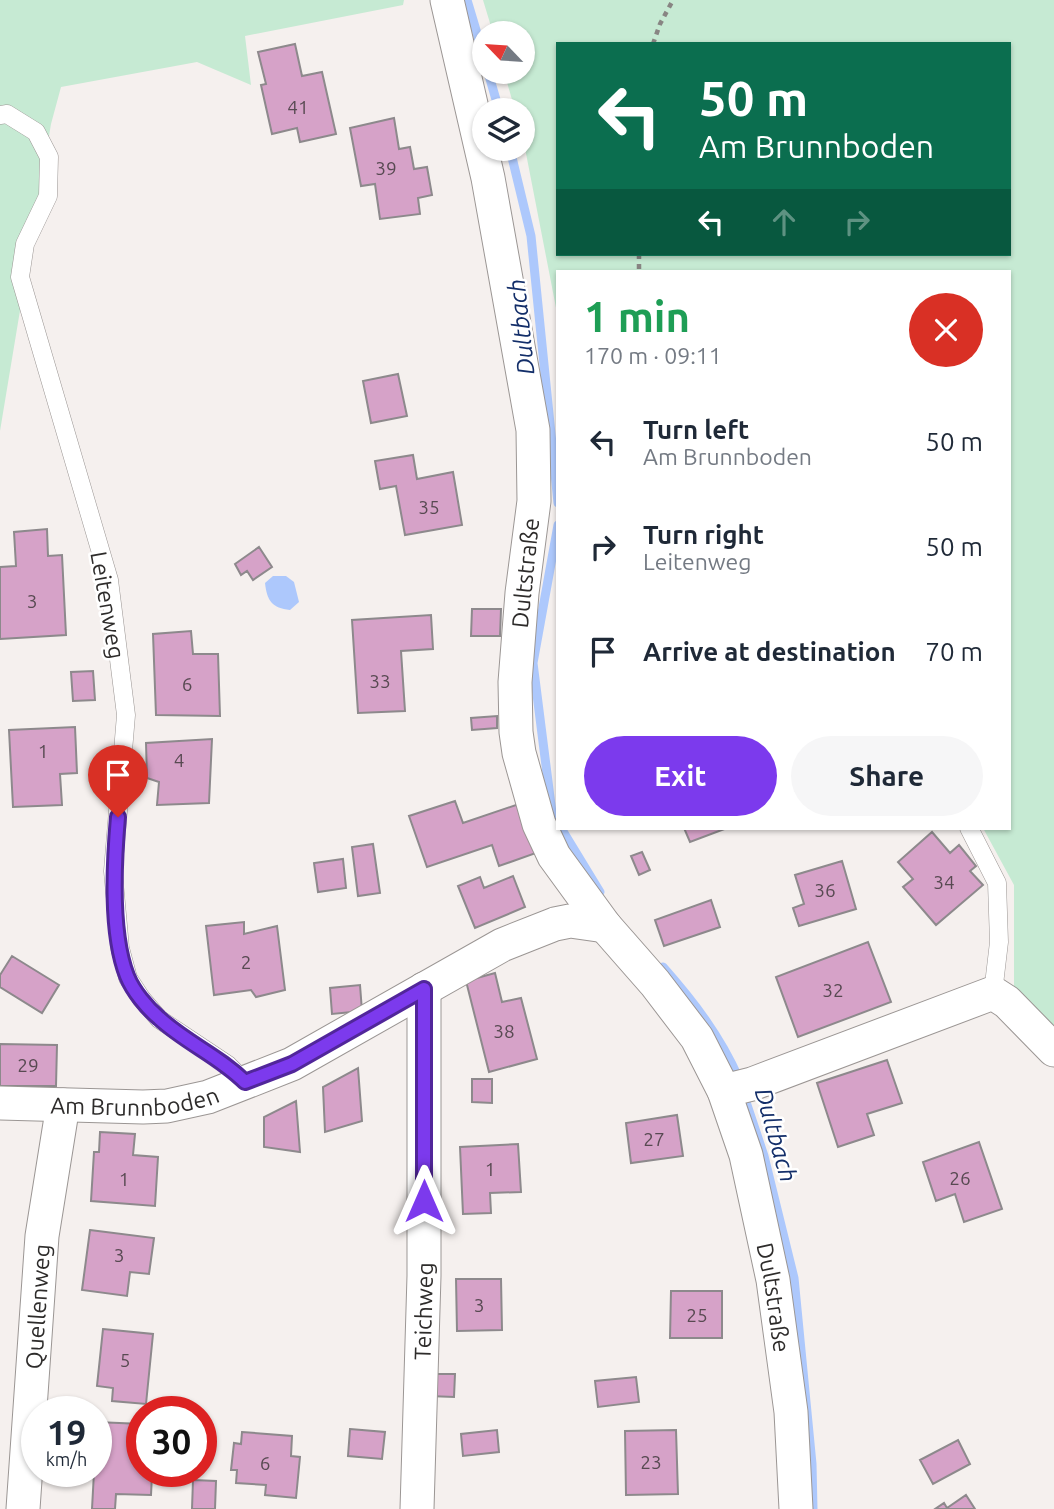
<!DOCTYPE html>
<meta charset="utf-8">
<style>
body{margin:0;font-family:Ubuntu,sans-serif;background:#f6f6f7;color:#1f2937;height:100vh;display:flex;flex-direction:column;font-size:26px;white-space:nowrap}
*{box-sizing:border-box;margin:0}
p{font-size:23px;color:#747a83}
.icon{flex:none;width:38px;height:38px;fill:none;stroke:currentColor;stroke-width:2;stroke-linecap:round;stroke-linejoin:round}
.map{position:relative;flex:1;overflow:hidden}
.panel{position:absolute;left:556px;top:270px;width:455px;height:560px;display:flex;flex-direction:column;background:#fff;border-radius:0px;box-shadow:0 2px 5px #0004}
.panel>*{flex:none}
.top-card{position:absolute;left:556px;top:42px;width:455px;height:214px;border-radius:0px;box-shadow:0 2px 5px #0004;background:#0b6e4f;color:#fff;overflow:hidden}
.needle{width:46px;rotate:295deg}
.controls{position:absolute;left:472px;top:21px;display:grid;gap:14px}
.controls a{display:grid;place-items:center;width:63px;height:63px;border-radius:50%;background:#fff;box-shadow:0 2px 5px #0004;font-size:35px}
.speed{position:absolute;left:21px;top:1396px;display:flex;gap:14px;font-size:35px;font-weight:700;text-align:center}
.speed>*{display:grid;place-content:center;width:91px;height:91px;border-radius:50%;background:#fff;box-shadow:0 2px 5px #0004;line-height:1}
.speed small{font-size:18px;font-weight:400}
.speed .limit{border:10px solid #d22;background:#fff;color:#111}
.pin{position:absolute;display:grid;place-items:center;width:60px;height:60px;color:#fff;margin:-72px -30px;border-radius:50% 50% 50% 0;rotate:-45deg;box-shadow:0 0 7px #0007}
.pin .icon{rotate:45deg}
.me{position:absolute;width:77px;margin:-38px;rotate:0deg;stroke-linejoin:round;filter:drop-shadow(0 0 5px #0008)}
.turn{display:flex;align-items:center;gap:24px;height:147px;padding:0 28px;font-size:32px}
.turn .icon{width:91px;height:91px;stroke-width:2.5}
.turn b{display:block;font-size:49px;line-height:60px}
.lanes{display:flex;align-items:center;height:66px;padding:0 28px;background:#0003;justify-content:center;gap:35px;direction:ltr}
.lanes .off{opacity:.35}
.round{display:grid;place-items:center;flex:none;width:74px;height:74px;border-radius:37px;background:#f6f6f7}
.summary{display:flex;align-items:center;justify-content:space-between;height:119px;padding:0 28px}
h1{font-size:42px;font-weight:700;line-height:52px;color:#1e9e55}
.cta{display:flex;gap:14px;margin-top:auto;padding:14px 28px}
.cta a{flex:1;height:80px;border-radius:42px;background:#7c3aed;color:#fff;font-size:28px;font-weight:700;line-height:80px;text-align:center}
.cta a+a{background:#f6f6f7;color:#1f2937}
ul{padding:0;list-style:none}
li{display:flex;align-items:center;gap:21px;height:105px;padding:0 28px}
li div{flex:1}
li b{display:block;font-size:26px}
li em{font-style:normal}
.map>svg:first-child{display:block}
</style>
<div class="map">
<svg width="1054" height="1509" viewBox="0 0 1054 1509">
<rect width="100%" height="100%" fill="#f5f0ee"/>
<path fill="#c6ead3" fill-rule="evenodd" d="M0,0H404L403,5L245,36L251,85L197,62L61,87L51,124L0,431Z
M483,0H1054V1040L1014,1000V885L983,828H1010V271H558V318L523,138V110H515L504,72H523V33H493ZM558,44H1010V254H558Z"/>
<path fill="#adc8fc" d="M273,576H286L294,582L299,602L290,610C272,608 267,601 265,583Z"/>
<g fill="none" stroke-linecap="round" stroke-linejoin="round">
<path stroke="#adc8fc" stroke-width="9" d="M467,0L485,60
M488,72L499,110
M510,149L531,236L558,503
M558,525L533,663L552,813L558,823
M561,828L600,892
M663,967C694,1002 720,1036 739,1079
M743,1093L764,1156L794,1278L812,1464L813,1509"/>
</g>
<path fill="#d6a2c8" stroke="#8d898c" stroke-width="2" d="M295,44L302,76L322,72L336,134L300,142L297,128L272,134L261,85L266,84L258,52Z
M394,118L399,149L410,147L414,169L427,167L432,195L418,198L420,214L380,219L375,184L361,186L350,128Z
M398,374L407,416L371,423L363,381Z
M413,455L417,479L453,472L462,525L405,535L396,486L380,489L375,461Z
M47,529L48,556L62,555L66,635L0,639V567L16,566L14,532Z
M259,547L272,567L253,580L247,571L241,575L235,564Z
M472,609H501L500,636H471Z
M431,615L433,649L401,651L405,711L358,713L352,620Z
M191,631L193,654H218L220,716L156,715L153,634Z
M93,671L95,700L73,701L71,672Z
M497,716V728L472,730L471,718Z
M75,727L77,773L60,774L62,805L13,807L9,730Z
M212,739L209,803L157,805L159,782L147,778L146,743Z
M455,801L463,823L519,804L536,853L499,866L492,845L427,867L409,816Z
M684,828H727L690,842Z
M932,832L950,853L959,845L976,866L970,871L983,885L936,925L903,887L913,879L898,862Z
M373,844L380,893L358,896L352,847Z
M642,852L650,870L639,875L631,856Z
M343,859L346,888L318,892L314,863Z
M842,861L856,909L799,926L793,908L804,904L795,875Z
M513,876L525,907L475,928L458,886L480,877L484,888Z
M711,900L720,927L664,946L655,920Z
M244,922V934L277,926L285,990L256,997L251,990L214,995L206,926Z
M868,942L891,1002L798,1037L776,977Z
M12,956L59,985L42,1013L0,987V975Z
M495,973L502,1002L521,998L537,1059L489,1072L466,981Z
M360,985L362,1011L332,1014L330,988Z
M0,1044L57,1045L56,1086H0Z
M887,1060L902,1103L867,1114L874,1135L838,1147L817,1083Z
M358,1068L362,1121L325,1132L323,1087Z
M472,1079H492V1103L472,1102Z
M296,1101L300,1152L264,1147V1117Z
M677,1115L683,1156L631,1163L626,1123Z
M100,1132L135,1134L133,1155L158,1157L155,1206L91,1201L94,1152H99Z
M979,1142L1002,1209L964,1222L955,1194L936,1201L923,1162Z
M518,1144L521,1192L490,1193L491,1213L463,1214L460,1147Z
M90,1230L154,1238L149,1274L130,1272L127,1296L82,1290Z
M456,1279H501L502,1330L457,1331Z
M671,1291H722V1338H670Z
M103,1329L153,1334L146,1404L112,1401L113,1388L97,1386Z
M430,1374H455L454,1397L429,1396Z
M636,1377L639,1402L598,1407L595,1381Z
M96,1422L142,1424V1472H164V1475H152L151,1495L116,1494L115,1509H92L94,1472H96Z
M350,1429L385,1432L382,1459L348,1456Z
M497,1430L499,1452L463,1456L461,1434Z
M676,1430L678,1494L626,1495L625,1431Z
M242,1432L292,1436L291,1456L300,1457L296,1498L265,1495L266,1485L236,1483L237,1470H231L234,1443L241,1444Z
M958,1440L970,1464L933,1484L920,1460Z
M193,1480L216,1481L215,1509H192Z
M966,1495L975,1509H935L944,1503L947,1508Z"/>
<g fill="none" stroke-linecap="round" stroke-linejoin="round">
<g stroke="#9b9694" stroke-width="19">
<path id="lane" d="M0,115L7,114L36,132L49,157L48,196L25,244L20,277L109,580L126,715L113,871L120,948L128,978L141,998L159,1019L228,1065L245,1082
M969,828L997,883L999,942L993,993"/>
</g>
<g stroke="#9b9694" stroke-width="35">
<g id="street">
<path id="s1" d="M447,0L488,178L533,430L534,501L522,593L515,682L516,732L519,753L539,824L554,856L605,926L655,983L697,1038L724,1091L746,1155L773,1280L791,1412L796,1509"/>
<path d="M724,1091L752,1084L993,993L1007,1002L1054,1050"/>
<path id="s2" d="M0,1103L143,1107L167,1106L208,1097L292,1064L502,945L555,924L570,921L605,926"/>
<path id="s3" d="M23,1509L42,1236L63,1105"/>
<path id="s4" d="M417,1509L424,1276V989"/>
</g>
</g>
<path stroke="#888583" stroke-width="4.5" stroke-dasharray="5 5" stroke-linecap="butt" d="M653,44L660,24L673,0
M639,254V271"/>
<use href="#lane" stroke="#fff" stroke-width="18"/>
<use href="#street" stroke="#fff" stroke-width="33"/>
</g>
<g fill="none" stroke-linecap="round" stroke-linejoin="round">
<g stroke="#51269a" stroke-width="18">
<path id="route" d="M118,817C114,863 110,933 127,976C133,991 147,1008 159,1018C186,1043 219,1056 245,1082L292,1064L424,989V1201"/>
</g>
<use href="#route" stroke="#7c3aed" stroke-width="12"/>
</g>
<g text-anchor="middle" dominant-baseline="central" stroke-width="5" stroke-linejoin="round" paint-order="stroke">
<g font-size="19" fill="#584a52">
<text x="298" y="107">41</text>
<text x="386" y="168">39</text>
<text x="429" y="507">35</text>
<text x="32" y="601">3</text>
<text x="380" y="681">33</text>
<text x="187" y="684">6</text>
<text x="43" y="751">1</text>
<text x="179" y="760">4</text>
<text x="944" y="882">34</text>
<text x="825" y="890">36</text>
<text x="246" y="962">2</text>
<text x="833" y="990">32</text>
<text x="504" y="1031">38</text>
<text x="28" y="1065">29</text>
<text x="654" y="1139">27</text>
<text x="490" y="1169">1</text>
<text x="960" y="1178">26</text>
<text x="124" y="1179">1</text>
<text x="119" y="1255">3</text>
<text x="479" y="1305">3</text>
<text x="697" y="1315">25</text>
<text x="125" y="1360">5</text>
<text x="651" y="1462">23</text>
<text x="265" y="1463">6</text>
</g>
<g font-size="23" fill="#2e2c2b" stroke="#fff">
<text transform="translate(525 573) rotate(-84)">Dultstraße</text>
<text transform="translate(108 605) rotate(80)">Leitenweg</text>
<text stroke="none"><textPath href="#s2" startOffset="135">Am Brunnboden</textPath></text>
<text stroke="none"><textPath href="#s1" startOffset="1376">Dultstraße</textPath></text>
<text stroke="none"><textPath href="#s3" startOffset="203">Quellenweg</textPath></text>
<text stroke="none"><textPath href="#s4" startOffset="198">Teichweg</textPath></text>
</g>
<g font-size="24" font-style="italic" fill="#132e69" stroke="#fff">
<text transform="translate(521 327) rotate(-96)">Dultbach</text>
<text transform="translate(776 1135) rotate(74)">Dultbach</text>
</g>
</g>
</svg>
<div class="controls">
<a><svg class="needle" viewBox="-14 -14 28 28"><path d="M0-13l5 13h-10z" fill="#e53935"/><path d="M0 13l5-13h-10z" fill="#747a83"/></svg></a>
<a><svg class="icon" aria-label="layers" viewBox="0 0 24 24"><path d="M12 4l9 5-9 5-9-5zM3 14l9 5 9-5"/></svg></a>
</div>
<div class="speed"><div>19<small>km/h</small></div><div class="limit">30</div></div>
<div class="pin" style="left:118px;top:817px;background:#d93025"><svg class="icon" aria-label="arrive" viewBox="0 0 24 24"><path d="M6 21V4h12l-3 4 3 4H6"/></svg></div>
<svg class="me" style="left:424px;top:1201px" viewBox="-20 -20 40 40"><path d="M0-17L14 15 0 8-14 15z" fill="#7c3aed" stroke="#fff" stroke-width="4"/></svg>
<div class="top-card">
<div class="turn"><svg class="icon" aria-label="left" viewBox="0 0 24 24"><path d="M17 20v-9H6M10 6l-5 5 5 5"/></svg><div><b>50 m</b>Am Brunnboden</div></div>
<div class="lanes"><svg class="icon" aria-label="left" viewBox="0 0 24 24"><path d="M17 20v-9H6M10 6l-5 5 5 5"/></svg><svg class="icon off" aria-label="ahead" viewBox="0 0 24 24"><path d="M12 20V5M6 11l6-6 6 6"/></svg><svg class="icon off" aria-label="right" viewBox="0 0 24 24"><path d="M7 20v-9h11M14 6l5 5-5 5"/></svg></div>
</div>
<section class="panel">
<div class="summary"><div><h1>1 min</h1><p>170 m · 09:11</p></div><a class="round" style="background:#d93025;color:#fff"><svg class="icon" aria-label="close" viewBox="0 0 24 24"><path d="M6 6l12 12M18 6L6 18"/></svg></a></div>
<ul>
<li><svg class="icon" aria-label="left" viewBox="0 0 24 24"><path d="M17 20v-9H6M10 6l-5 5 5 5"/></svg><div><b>Turn left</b><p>Am Brunnboden</p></div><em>50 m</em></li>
<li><svg class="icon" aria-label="right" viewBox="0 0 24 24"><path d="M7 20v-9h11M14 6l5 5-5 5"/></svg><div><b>Turn right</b><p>Leitenweg</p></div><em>50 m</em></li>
<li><svg class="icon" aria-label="arrive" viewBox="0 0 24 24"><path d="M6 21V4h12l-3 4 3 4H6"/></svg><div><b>Arrive at destination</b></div><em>70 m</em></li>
</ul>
<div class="cta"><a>Exit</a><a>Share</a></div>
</section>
</div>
